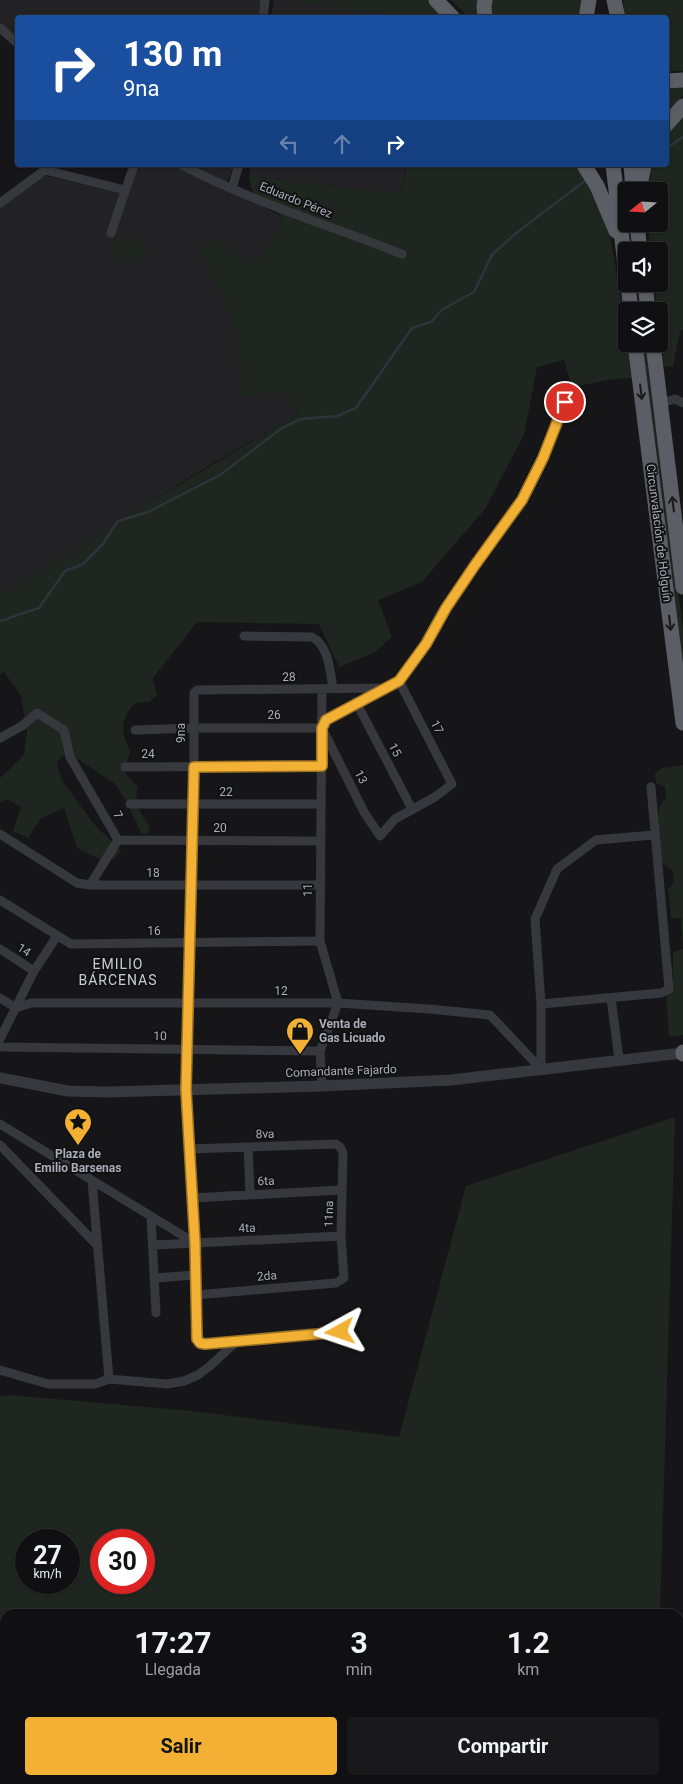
<!DOCTYPE html>
<html lang="es">
<meta charset="utf-8">
<style>
body{margin:0;font-family:Roboto,sans-serif;background:#19191b;color:#f1f3f6;height:100vh;display:flex;flex-direction:column;font-size:19px;white-space:nowrap}
*{box-sizing:border-box;margin:0}
p{font-size:16px;color:#9c9d9f}
.icon{flex:none;width:28px;height:28px;fill:none;stroke:currentColor;stroke-width:2;stroke-linecap:round;stroke-linejoin:round}
.map{position:relative;flex:1;overflow:hidden}
.sheet{position:absolute;left:0px;top:1609px;width:684px;height:176px;display:flex;flex-direction:column;background:#101012;border-radius:15px 15px 0 0;box-shadow:0 1px 4px #0004,0 0 0 1px #303032}
.sheet>*{flex:none}
.top-card{position:absolute;left:15px;top:15px;width:654px;height:152px;border-radius:5px;box-shadow:0 1px 4px #0004,0 0 0 1px #303032;background:#1a4fa0;color:#fff;overflow:hidden}
.needle{width:32px;rotate:252deg}
.controls{position:absolute;left:618px;top:182px;display:grid;gap:10px}
.controls a{display:grid;place-items:center;width:50px;height:50px;border-radius:5px;background:#101012;box-shadow:0 1px 4px #0004,0 0 0 1px #303032;font-size:25px}
.speed{position:absolute;left:15px;top:1529px;display:flex;gap:10px;font-size:25px;font-weight:700;text-align:center}
.speed>*{display:grid;place-content:center;width:65px;height:65px;border-radius:50%;background:#101012;box-shadow:0 1px 4px #0004,0 0 0 1px #303032;line-height:1}
.speed small{font-size:12px;font-weight:400}
.speed .limit{border:8px solid #d22;background:#fff;color:#111}
.pin{position:absolute;display:grid;place-items:center;width:42px;height:42px;color:#fff;margin:-21px;border:2px solid #fff;border-radius:50%;box-shadow:0 1px 5px #0007}
.me{position:absolute;width:55px;margin:-28px;rotate:265deg;stroke-linejoin:round;filter:drop-shadow(0 0 4px #0008)}
.turn{display:flex;align-items:center;gap:18px;height:105px;padding:0 25px;font-size:22px}
.turn .icon{width:65px;height:65px;stroke-width:2.5}
.turn b{display:block;font-size:35px;line-height:42px}
.lanes{display:flex;align-items:center;height:48px;padding:0 25px;background:#0003;justify-content:center;gap:25px;direction:ltr}
.lanes .off{opacity:.35}
.eta{display:flex;justify-content:space-evenly;align-items:center;height:85px;text-align:center}
.eta b{font-size:30px;font-weight:700;line-height:35px}
.cta{display:flex;gap:10px;margin-top:auto;padding:10px 25px}
.cta a{flex:1;height:58px;border-radius:5px;background:#f2b134;color:#111;font-size:20px;font-weight:700;line-height:58px;text-align:center}
.cta a+a{background:#19191b;color:#f1f3f6}
.map>svg:first-child{display:block}
</style>
<div class="map">
<svg width="683" height="1784" viewBox="0 0 683 1784">
<rect width="100%" height="100%" fill="#161618"/>
<path fill="#222225" d="M0,0H261L258,17L18,18L17,40L0,23Z
M274,0H424L432,17L271,18Z
M135,165H174L242,194L283,218L257,268L211,238L224,299L236,333L300,413L200,471L0,595V208L44,175L124,194Z
M192,165H234L227,182Z
M251,165H406L401,194L249,176Z"/>
<path fill="#1e261f" fill-rule="evenodd" d="M288,0H430L446,17H407Z
M451,0H482L483,17H468Z
M490,0H587L584,18L492,17Z
M623,0H683V71H666V18L625,17Z
M683,81V95L666,113V82Z
M683,113V329L680,332L673,367L664,366L659,311H657L654,284H659V251H650L648,224H659V191H648L651,165H666V132Z
M407,165H576L596,200L609,228L626,330V344H629L635,378L613,379L572,387L564,360L537,367L524,435L485,509L422,582L378,600L392,637L374,653L339,667L319,624L197,622L153,678L157,696L149,702L135,703C120,721 120,730 130,751L127,763L121,766L124,772L138,787C133,804 141,813 150,827L147,834L141,833L125,799L115,784L78,759L61,756L57,763L61,779L93,823L121,851L112,860L99,859L77,848L64,808L40,819L28,838L13,831L21,807L7,799L0,802V778L24,755L27,732L21,696L4,672L0,674V595L118,521L300,413L282,391L241,398L236,333L224,299L200,253L211,238L257,267L283,218L252,191L249,176L401,194Z
M124,237L141,243L146,255C134,265 125,263 112,256L110,246L115,238Z
M642,344H647L683,630V668Z
M683,765V1035L669,1037L666,994L673,990V952L683,949L681,918H671L668,889L674,883L673,871L662,863L658,818L660,806L666,797L665,786L656,783L655,773L662,768Z
M675,1117L660,1614H5V1780H304V1784H0V1396L9,1395L192,1411L399,1437L466,1186ZM26,1540H69V1582H26ZM101,1540H144V1582H101Z"/>
<g fill="none" stroke-linecap="round" stroke-linejoin="round">
<path stroke="#2c353c" stroke-width="2.5" d="M671,145L683,137
M0,621L39,608L65,571L83,564L103,544L118,521L148,512L220,475L282,428L301,419L337,416L356,408L412,328L431,322L443,309L474,292L492,255L515,234L586,180"/>
<path stroke="#37383d" stroke-width="9" d="M263,18L265,0
M0,28L18,44
M182,165C252,202 329,225 402,254
M232,188L239,165
M0,203L45,170L125,190
M111,233L134,165
M661,403L675,399L683,403
M244,636L312,637C329,646 330,671 333,689
M322,689L320,941L338,1003L320,1051L322,1086
M356,702L412,809
M322,728L326,720L399,681L426,644L446,608L475,565L522,500L543,458L565,402
M135,730L194,728H322
M323,730L364,812L380,836L395,819L435,797L452,784L399,681
M0,738L22,726L37,713L64,730L70,757L118,840
M125,767L321,766
M130,804H321
M0,834L77,883L90,885H321
M118,840L321,841
M90,885L118,840
M0,900L71,944L320,941
M0,949L34,971
M0,998L16,1008L31,1003H338L429,1009L490,1015L541,1069
M611,998L619,1059
M541,1004L661,993L669,989L651,787
M0,1039L34,971L57,936
M0,1047L320,1051
M541,1069V1004L535,919L557,869L596,840L654,835
M0,1124L195,1243
M0,1145L97,1245
M248,1147L250,1194
M189,1149L336,1144L340,1147L343,1153L341,1236L344,1278L336,1283L196,1295
M92,1181L109,1379
M192,1198L341,1190
M151,1216L156,1313
M154,1245L341,1236
M155,1278L195,1275
M340,1332L205,1344L200,1343L197,1339L195,1243L186,1091L194,767V693L197,690L384,688
M0,1370L48,1384H95L109,1379L167,1384L184,1381L198,1375L210,1366L237,1341"/>
<path stroke="#37383d" stroke-width="11" d="M0,1078L68,1091L107,1092L322,1086L451,1080L683,1053
M617,1784L628,1782L653,1784"/>
<path stroke="#5b5e65" stroke-width="15" d="M436,0L453,18
M614,0L618,18
M485,18L484,6L485,0
M586,18L589,0
M666,81L683,80
M666,125L683,106
M584,165L597,186L616,231
M613,165L626,273
M631,165L633,190
M639,191L644,165
M637,224L640,251
M628,284L631,311
M645,284L648,311
M635,344L683,723
M653,344L683,587
M683,1052V1054
M679,1772L683,1715"/>
</g>
<defs><path id="oneway-shaft" d="M-6 0H5M1.5-3L5.5 0L1.5 3" fill="none" stroke-width="1.6" stroke-linecap="round" stroke-linejoin="round" transform="scale(1.25)"/></defs>
<g stroke="#18191b">
<use href="#oneway-shaft" transform="translate(641 392) rotate(83)"/>
<use href="#oneway-shaft" transform="translate(673 504) rotate(-97)"/>
<use href="#oneway-shaft" transform="translate(670 623) rotate(83)"/>
</g>
<g fill="none" stroke-linecap="round" stroke-linejoin="round">
<g stroke="#9d7322" stroke-width="12">
<path id="route" d="M340,1332L205,1344L200,1343L197,1339L195,1243L186,1090L194,767L322,766V728L326,720L399,681L426,644L446,608L475,565L522,500L543,458L565,402"/>
</g>
<use href="#route" stroke="#f2b134" stroke-width="9"/>
</g>
<defs>
<g id="shop-pin" transform="scale(1.4375)"><path d="M0 17L-7.5 6A9.5 9.5 0 1 1 7.5 6Z" fill="#f2b134" stroke="#111113"/><path d="M-5-2.5h2.3a2.7 3.5 0 0 1 5.4 0H5L5.5 6h-11ZM-1.5-2.5h3a1.5 2.3 0 0 0-3 0Z" fill="#111"/></g>
<g id="sight-pin" transform="scale(1.4375)"><path d="M0 17L-7.5 6A9.5 9.5 0 1 1 7.5 6Z" fill="#f2b134" stroke="#111113"/><path d="M0-6L1.8-2.2L6-1.7L2.9 1.2L3.7 5.4L0 3.3L-3.7 5.4L-2.9 1.2L-6-1.7L-1.8-2.2Z" fill="#111"/></g>
</defs>
<g fill-rule="evenodd">
<use href="#shop-pin" x="300" y="1031"/>
<use href="#sight-pin" x="78" y="1122"/>
</g>
<g text-anchor="middle" dominant-baseline="central" stroke-width="4" stroke-linejoin="round" paint-order="stroke">
<g font-size="12" fill="#a8adb8" stroke="#111113">
<text transform="translate(296 200) rotate(22)">Eduardo Pérez</text>
<text transform="translate(659 533) rotate(83)">Circunvalación de Holguín</text>
<text transform="translate(289 677) rotate(-1)">28</text>
<text x="274" y="715">26</text>
<text transform="translate(437 727) rotate(62)">17</text>
<text transform="translate(181 733) rotate(-90)">9na</text>
<text transform="translate(395 750) rotate(63)">15</text>
<text x="148" y="754">24</text>
<text transform="translate(361 777) rotate(63)">13</text>
<text x="226" y="792">22</text>
<text transform="translate(118 815) rotate(60)">7</text>
<text x="220" y="828">20</text>
<text x="153" y="873">18</text>
<text transform="translate(308 890) rotate(-90)">11</text>
<text x="154" y="931">16</text>
<text transform="translate(24 950) rotate(33)">14</text>
<text x="281" y="991">12</text>
<text transform="translate(160 1036) rotate(1)">10</text>
<text transform="translate(341 1071) rotate(-2)">Comandante Fajardo</text>
<text transform="translate(265 1134) rotate(-2)">8va</text>
<text transform="translate(266 1181) rotate(-2)">6ta</text>
<text transform="translate(329 1214) rotate(-89)">11na</text>
<text transform="translate(247 1228) rotate(-2)">4ta</text>
<text transform="translate(267 1276) rotate(-5)">2da</text>
</g>
<g font-size="12" font-weight="bold" fill="#a8adb8" stroke="#111113" text-anchor="start">
<text x="319" y="1024">Venta de<tspan x="319" dy="14">Gas Licuado</tspan></text>
<text x="78" y="1154" text-anchor="middle">Plaza de<tspan x="78" dy="14">Emilio Barsenas</tspan></text>
</g>
<g font-size="14" letter-spacing="1" fill="#c9ccd4" stroke="#111113">
<text x="118" y="964">EMILIO<tspan x="118" dy="16">BÁRCENAS</tspan></text>
</g>
</g>
</svg>
<div class="controls">
<a><svg class="needle" viewBox="-14 -14 28 28"><path d="M0-13l5 13h-10z" fill="#e53935"/><path d="M0 13l5-13h-10z" fill="#9c9d9f"/></svg></a>
<a><svg class="icon" aria-label="sound" viewBox="0 0 24 24"><path d="M4 9h4l5-4v14l-5-4H4zM17 9q2 3 0 6"/></svg></a>
<a><svg class="icon" aria-label="layers" viewBox="0 0 24 24"><path d="M12 4l9 5-9 5-9-5zM3 14l9 5 9-5"/></svg></a>
</div>
<div class="speed"><div>27<small>km/h</small></div><div class="limit">30</div></div>
<div class="pin" style="left:565px;top:402px;background:#d93025"><svg class="icon" aria-label="arrive" viewBox="0 0 24 24"><path d="M6 21V4h12l-3 4 3 4H6"/></svg></div>
<svg class="me" style="left:340px;top:1332px" viewBox="-20 -20 40 40"><path d="M0-17L14 15 0 8-14 15z" fill="#f2b134" stroke="#fff" stroke-width="4"/></svg>
<div class="top-card">
<div class="turn"><svg class="icon" aria-label="right" viewBox="0 0 24 24"><path d="M7 20v-9h11M14 6l5 5-5 5"/></svg><div><b>130 m</b>9na</div></div>
<div class="lanes"><svg class="icon off" aria-label="left" viewBox="0 0 24 24"><path d="M17 20v-9H6M10 6l-5 5 5 5"/></svg><svg class="icon off" aria-label="ahead" viewBox="0 0 24 24"><path d="M12 20V5M6 11l6-6 6 6"/></svg><svg class="icon" aria-label="right" viewBox="0 0 24 24"><path d="M7 20v-9h11M14 6l5 5-5 5"/></svg></div>
</div>
<section class="sheet">
<div class="eta">
<div><b>17:27</b><p>Llegada</p></div>
<div><b>3</b><p>min</p></div>
<div><b>1.2</b><p>km</p></div>
</div>
<div class="cta"><a>Salir</a><a>Compartir</a></div>
</section>
</div>
